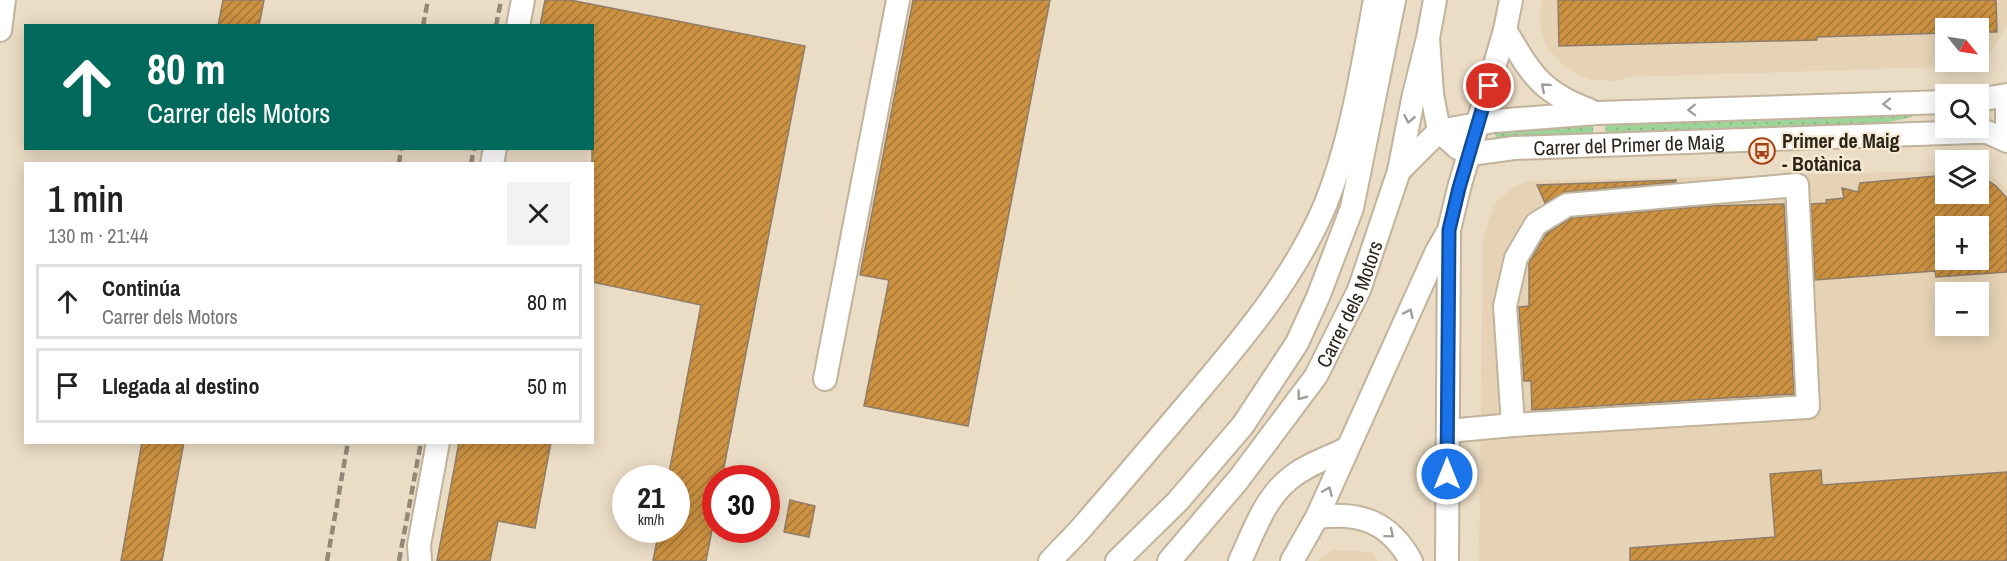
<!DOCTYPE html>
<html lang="es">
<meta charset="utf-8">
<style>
body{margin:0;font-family:"Archivo Narrow",sans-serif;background:#f2f2f2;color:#222;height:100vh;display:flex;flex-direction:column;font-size:22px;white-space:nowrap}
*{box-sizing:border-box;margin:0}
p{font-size:20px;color:#767676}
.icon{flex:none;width:33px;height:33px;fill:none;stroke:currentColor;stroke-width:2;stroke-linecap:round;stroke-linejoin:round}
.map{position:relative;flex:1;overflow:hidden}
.panel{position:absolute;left:24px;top:162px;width:570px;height:282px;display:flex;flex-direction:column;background:#fff;border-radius:0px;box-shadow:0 3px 15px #0003}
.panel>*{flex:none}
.hud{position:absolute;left:24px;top:24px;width:570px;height:126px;border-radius:0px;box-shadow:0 3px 15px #0003;background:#00695c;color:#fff;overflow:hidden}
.needle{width:39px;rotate:120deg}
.controls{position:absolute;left:1935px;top:18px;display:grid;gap:12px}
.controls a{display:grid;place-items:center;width:54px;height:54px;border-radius:0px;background:#fff;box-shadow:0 3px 15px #0003;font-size:30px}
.speed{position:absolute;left:612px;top:465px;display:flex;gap:12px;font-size:30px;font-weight:700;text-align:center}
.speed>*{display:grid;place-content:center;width:78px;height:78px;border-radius:50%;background:#fff;box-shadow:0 3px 15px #0003;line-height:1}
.speed small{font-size:15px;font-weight:400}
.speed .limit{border:9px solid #d22;background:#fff;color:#111}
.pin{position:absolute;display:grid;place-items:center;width:51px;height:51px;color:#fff;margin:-26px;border:3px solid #fff;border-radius:50%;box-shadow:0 2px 6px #0007}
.me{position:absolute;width:66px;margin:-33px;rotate:0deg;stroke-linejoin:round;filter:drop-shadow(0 0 4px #0008)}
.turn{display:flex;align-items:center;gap:21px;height:126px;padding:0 24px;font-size:27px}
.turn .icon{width:78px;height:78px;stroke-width:2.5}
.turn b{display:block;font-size:42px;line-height:51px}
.round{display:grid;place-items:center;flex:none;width:63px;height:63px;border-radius:0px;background:#f2f2f2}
.head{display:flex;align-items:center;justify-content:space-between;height:102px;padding:0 24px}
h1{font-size:36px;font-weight:600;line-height:45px}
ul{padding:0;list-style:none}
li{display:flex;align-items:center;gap:18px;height:75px;margin:0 12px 9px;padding:0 12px;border:3px solid #e0e0e0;border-radius:0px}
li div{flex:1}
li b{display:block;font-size:22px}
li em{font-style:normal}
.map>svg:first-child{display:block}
</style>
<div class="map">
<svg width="2007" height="561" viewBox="0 0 2007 561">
<defs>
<pattern id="garden-dots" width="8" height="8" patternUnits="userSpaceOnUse" patternTransform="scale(1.5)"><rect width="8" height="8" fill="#9ed399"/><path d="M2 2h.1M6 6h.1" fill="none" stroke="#88b583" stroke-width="1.8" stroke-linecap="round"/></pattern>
<pattern id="building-hatch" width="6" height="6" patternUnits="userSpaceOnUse" patternTransform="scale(1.5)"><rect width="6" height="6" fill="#cc9242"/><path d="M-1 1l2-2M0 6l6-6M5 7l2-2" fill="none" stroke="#a67736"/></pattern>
</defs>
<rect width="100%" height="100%" fill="#ebdcc5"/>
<path fill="#e6d3b5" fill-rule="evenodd" d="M1542,0H2007V24L1993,49L1978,61V28H1946V62H1978L1970,66L1631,77L1616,81L1593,80L1579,76L1562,64L1548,49L1543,37L1539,19Z
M1979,170H1986L2007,189V561H1479L1483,240L1491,212L1497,201L1513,188L1528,181L1945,171L1946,194H1978ZM1946,226H1978V260H1946ZM1946,292H1978V326H1946Z
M1332,550L1373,552L1378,561H1318Z"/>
<path fill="url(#garden-dots)" d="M1912,114V117L1871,126L1606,136L1605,124Z
M1593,125V136L1500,139L1496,138L1494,131L1499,128Z"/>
<path fill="url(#building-hatch)" stroke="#8e7d69" stroke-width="1.5" fill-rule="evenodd" d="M223,0H264L259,26H218Z
M545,0H570L805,46L722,478H716V510L706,561H653L659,530H676V478H668L701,305L592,282V26H540Z
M913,0H1050L968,426L864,406L889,280L860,275Z
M1558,0H1996L1997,32H1978V28H1946V33L1817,37V40L1559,46Z
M1946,175V194H1978V175L1995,185L2007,198V272L1936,277L1935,271L1815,280L1811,204L1827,203L1826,200L1844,198L1842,188L1858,192L1860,183ZM1946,226H1978V260H1946Z
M1676,180V182L1566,192L1545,203L1537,185Z
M1784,204L1794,394L1532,410L1531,381H1524L1519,307L1529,306V263L1546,234L1571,218L1707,206Z
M142,442H184L162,561H121Z
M459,442H551L535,528L498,521L490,561H437Z
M1821,470L1822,485L2007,472V561H1630V548L1775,537L1770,474Z
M790,500L815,506L809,537L784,532Z"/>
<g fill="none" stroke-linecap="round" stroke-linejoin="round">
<g stroke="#c1b39c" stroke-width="26">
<g id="minor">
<path d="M518,26L523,0"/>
<path d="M0,30L4,0"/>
<path d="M1505,30C1531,73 1540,92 1589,110"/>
<path id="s1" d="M1428,38L1432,94L1439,131L1458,148L1470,154L1514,148L1974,132H1987L2007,141"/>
<path d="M1978,100L2007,95"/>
<path d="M2007,104V125"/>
<path d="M492,164L495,148"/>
<path d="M1399,171L1439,131L1494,121L1597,113L1946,102"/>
<path d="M1797,185L1808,407L1513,425L1505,306L1516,258L1536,224L1567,205Z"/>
<path d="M825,379L898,0"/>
<path d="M1448,431L1513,425"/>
<path d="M1317,517C1360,512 1389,521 1411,561"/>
<path d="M420,561L419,545L438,442"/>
<path d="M1050,561L1078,532C1118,486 1157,440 1196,394C1246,335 1296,275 1326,203C1352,138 1362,68 1375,0"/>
<path d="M1117,561L1178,501L1243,425L1297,343L1318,297L1352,208L1394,0"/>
<path id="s2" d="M1169,561L1238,480L1316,376L1359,290L1399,171L1413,99L1428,38L1435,0"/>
<path d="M1240,561C1253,533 1264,500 1288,480C1303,466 1328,458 1346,449"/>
<path d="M1292,561L1317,517L1436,253L1449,230L1459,188L1505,30L1511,0"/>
<path d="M1447,561L1449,236"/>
</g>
</g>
<use href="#minor" stroke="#fff" stroke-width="22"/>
<path stroke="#938878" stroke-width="4.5" stroke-dasharray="9 4.5" stroke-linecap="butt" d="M423,26L428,0
M496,26L501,0
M399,164L401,148
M471,164L474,148
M327,561L348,442
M399,561L421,442"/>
</g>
<defs><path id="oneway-chevron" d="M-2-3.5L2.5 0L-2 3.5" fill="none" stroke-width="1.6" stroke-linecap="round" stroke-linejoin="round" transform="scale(1.5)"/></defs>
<g stroke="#a09d99">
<use href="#oneway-chevron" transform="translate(1545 87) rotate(-139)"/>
<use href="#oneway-chevron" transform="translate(1887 104) rotate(178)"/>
<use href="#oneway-chevron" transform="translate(1692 110) rotate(178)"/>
<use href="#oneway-chevron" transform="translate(1409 119) rotate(101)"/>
<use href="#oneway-chevron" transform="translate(1409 313) rotate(-66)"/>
<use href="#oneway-chevron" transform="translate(1301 396) rotate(127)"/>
<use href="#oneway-chevron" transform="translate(1328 491) rotate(-67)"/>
<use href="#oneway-chevron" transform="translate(1390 534) rotate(40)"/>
</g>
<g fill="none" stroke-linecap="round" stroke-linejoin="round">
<g stroke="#114b97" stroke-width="15">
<path id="route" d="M1447,474L1449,230L1459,188L1489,86"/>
</g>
<use href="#route" stroke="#1a73e8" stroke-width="10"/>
</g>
<defs>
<g id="bus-ring" transform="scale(1.35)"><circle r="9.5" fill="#f8e9d1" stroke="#a64017" stroke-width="1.5"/><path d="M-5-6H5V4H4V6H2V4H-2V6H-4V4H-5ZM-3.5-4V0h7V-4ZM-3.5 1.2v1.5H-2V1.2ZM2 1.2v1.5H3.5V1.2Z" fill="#a64017"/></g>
</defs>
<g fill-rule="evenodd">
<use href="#bus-ring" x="1762" y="151"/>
</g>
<g text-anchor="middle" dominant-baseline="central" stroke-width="4.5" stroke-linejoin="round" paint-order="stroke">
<g font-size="20" font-weight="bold" fill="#2b251c" stroke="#f8e9d1" text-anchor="start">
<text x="1782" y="140">Primer de Maig<tspan x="1782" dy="23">- Botànica</tspan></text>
</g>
<g font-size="20" fill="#2b251c" stroke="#f8e9d1">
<text stroke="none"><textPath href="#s1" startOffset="292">Carrer del Primer de Maig</textPath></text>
<text stroke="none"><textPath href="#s2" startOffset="316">Carrer dels Motors</textPath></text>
</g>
</g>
</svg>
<div class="controls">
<a><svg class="needle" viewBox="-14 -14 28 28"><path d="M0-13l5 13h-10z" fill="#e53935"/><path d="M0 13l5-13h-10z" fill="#767676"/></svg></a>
<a><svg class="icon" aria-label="search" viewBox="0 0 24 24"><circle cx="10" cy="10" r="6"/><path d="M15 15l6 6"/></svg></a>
<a><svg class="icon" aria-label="layers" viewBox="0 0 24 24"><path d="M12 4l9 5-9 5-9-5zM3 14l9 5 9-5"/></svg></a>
<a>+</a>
<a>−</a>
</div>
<div class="speed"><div>21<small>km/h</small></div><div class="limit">30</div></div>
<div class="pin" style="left:1489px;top:86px;background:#d93025"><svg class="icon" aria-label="arrive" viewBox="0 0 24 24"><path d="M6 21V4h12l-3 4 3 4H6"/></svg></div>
<svg class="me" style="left:1447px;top:474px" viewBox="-20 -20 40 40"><circle r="17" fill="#1a73e8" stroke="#fff" stroke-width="3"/><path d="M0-11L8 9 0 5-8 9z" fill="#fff"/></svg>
<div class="hud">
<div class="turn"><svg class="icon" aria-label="ahead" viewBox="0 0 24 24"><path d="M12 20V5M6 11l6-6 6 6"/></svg><div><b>80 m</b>Carrer dels Motors</div></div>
</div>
<section class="panel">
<div class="head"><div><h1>1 min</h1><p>130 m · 21:44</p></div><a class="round"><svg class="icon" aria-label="close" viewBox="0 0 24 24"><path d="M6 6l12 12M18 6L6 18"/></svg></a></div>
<ul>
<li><svg class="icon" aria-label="ahead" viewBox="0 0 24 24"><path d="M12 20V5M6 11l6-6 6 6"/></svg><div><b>Continúa</b><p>Carrer dels Motors</p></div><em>80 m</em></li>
<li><svg class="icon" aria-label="arrive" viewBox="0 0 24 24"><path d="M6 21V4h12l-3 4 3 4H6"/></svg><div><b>Llegada al destino</b></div><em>50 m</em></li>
</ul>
</section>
</div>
